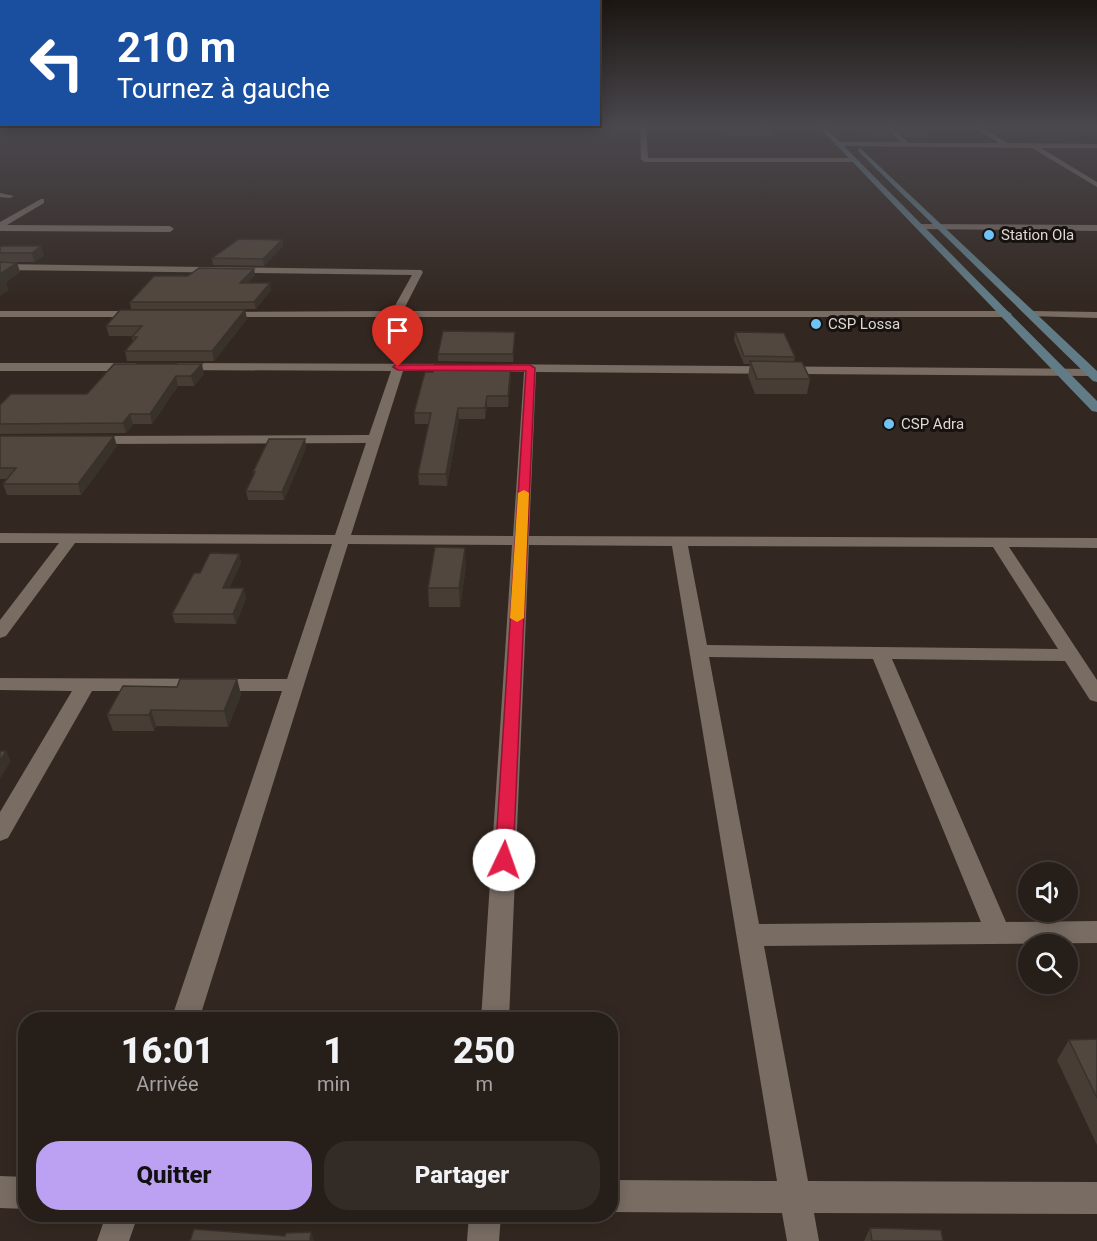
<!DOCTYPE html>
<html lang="fr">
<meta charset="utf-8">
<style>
body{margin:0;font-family:Roboto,sans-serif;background:#322b26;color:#f1f3f6;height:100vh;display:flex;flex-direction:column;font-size:22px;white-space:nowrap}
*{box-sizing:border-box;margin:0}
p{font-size:20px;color:#a4a2a2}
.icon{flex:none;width:33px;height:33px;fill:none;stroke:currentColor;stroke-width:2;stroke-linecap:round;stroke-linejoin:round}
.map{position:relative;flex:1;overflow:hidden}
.sheet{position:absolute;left:18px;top:1012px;width:600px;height:210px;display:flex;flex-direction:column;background:#261e19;border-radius:24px;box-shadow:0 3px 15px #0003,0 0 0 2px #423c38}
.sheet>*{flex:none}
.top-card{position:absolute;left:0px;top:0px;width:600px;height:126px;box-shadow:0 3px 15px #0003,0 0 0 2px #423c38;background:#1a4fa0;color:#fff;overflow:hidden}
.tools{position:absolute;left:1018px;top:862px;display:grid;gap:12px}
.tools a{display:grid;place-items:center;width:60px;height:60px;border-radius:50%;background:#261e19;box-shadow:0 3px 15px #0003,0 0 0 2px #423c38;font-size:30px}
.pin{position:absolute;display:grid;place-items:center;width:51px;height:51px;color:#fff;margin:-62px -26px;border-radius:50% 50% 50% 0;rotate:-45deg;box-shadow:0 0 6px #0007}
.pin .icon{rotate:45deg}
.me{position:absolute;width:66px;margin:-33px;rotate:3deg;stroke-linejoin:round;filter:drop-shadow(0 0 4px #0008)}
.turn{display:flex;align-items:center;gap:21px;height:126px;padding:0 18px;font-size:27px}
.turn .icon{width:78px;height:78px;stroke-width:2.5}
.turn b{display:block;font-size:42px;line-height:51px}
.eta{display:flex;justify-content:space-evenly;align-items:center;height:102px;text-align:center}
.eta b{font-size:36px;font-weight:800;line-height:42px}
.button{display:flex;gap:12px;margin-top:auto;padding:12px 18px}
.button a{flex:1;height:69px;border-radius:24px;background:#bca0f2;color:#111;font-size:24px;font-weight:800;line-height:69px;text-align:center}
.button a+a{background:#322b26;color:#f1f3f6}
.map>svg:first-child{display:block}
</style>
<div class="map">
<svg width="1097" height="1241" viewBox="0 0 1097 1241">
<rect width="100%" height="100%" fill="#332821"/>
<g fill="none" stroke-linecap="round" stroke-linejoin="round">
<path fill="#786c63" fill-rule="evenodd" d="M640,127H646L648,158H854L858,160L854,162H645L641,160Z
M885,127H891L909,143H999L974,127H981L1008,143L1097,144V148H1041L1097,182V187L1032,148L838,146L835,144L838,142H901Z
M1000,127H1097V130L1003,129Z
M0,193L14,196L10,198L0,197Z
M41,199H44V203L7,225L170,226L174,229L170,232L0,231V222Z
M920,224L1097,225V231L917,229L916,227Z
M0,264L421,270L423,272L403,311H1007L1012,314L1007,317H222L217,314L218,312L392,311L412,275L0,270Z
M0,311H141L146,314L141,317H0Z
M1032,311L1097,312V318L1028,316L1027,314Z
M0,363H135L141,367L135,371H0Z
M178,363L460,364L462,367L456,371H403L351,535L513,536L524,372L483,371V365L487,364L1095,369V375L1091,376L536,372L529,536L1097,538V548L1009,547L1097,680V702L1090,700L1065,661L892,659L1006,922L1097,921V943L764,946L808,1181L1097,1182V1214L814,1213L819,1241H787L782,1213L610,1212V1180L777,1181L672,546L529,545L509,1020H481L512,545L348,544L199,1020H171L282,691H92L8,838L0,841V812L72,691L0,690V678L287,679L332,544L75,543L6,636L0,638V620L59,543H0V533L335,535L366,443L91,444L84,440L91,436L369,435L391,371L174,370L172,367ZM688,546L993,547L1058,649L707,645ZM709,657L873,659L981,922L759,924Z
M0,1176L26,1177V1209L0,1208Z
M106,1215H138L129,1241H97Z
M469,1215H501L499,1241H467Z"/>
<path fill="#627c87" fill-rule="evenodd" d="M819,127H825L1097,401V412L1092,411Z
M860,148L1097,371V382L1093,381L858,151Z"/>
</g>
<path fill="#473d35" d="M717,127H771L772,128L771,136L725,135L722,129H718Z
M858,127H887L893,132L892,137H871Z
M894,127H921L927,132L926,137H905Z
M282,240L283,246L264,266L213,265L212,258Z
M0,246H41L44,256L34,262H1L17,263L20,272L6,282L8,290L0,296Z
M254,269L255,275L248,283L271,290L256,309H131L130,302L188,276Z
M245,310L247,319L214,361H127L125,351L133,342L132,337V336H109L106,326Z
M515,332L513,362L438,361V354Z
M735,332L795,357L794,361L810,379L807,394H755L748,376L750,364H744L734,340Z
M114,364L204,374L194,386H178L152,424H133L126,433L0,434V405L87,394Z
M511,375L508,407H487L485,419H459L447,486L419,485L418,474L429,424H415L414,413Z
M0,436L117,446L81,495H7L3,484L7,479H0Z
M305,439L306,448L284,500H248L246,491L254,475L253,472Z
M239,554L241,563L229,588L246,598L236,624L175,623L172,614L200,573Z
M466,566L460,607H429L428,588Z
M237,679L241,695L228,727L156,726L154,731H113L107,715L177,687Z
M1097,1039V1145L1057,1060L1069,1040Z
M870,1228L943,1241H864Z"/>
<path fill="#39322b" d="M282,240L283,246L264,266L263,259Z
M41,246L44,256L34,262L32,253Z
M17,263L20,272L6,282L8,290L0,296V274Z
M254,269L255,275L241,290L240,283Z
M270,283L271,290L256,309L254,302Z
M245,310L247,319L214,361L212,351Z
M515,332V339L513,362V354Z
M202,364L204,374L194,386L191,376Z
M511,365V375L508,407V396Z
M176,376L178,386L152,424L150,414Z
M487,396V407L485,419V408Z
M458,408L459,419L447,486L446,474Z
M130,414L133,424L126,433L123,423Z
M114,436L117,446L81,495L78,484Z
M305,439L306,448L284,500L282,492Z
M465,548L466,566L460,607L459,588Z
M239,554L241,563L225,598L223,588Z
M244,588L246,598L236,624L233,614Z
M237,679L241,695L228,727L224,711Z
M151,710L156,726L154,731L149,715Z
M6,751L11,761L0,779V761Z
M311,1232L314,1241H310Z"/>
<path fill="#52473e" stroke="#39322b" stroke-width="1.5" d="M725,127H771L772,128H726Z
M865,127H887L893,132H872Z
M900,127H921L927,132H906Z
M239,239L282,240L263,259L212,258Z
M0,246H41L32,253H0Z
M0,262L17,263L0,274Z
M199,268L254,269L240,283H270L254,302H130L154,276H188Z
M120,310H245L212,351H125L137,337H132L142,326H106Z
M443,331L515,332L513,354H438Z
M735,332L784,333L795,357L744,356Z
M750,361L802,362L810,379H757Z
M114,364H202L191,376H176L150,414H130L123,423L0,424V405L11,394H87Z
M435,364L511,365L508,396H487L485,408H458L446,474H418L431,413H414L425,372H433Z
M0,436H114L78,484H3L16,468H0Z
M269,439H305L282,492L246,491L255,472H253Z
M435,547L465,548L459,588H428Z
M210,553L239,554L223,588H244L233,614H172L194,573H200Z
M180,679H237L224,711L151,710L149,715H107L123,686L177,687Z
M0,751H6L0,761Z
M1097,1039V1098L1069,1040Z
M870,1228L941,1230L943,1241H872Z
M194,1229L285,1236L286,1233L311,1232L310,1241H190Z"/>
<linearGradient id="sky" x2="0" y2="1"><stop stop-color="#1c1612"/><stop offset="0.42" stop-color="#4a484e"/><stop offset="1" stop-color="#4a484e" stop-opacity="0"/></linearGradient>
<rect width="1097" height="300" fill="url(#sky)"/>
<path fill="#e11d48" stroke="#92132f" stroke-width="1.5" d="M395,365H530L535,368L513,860L510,865L504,867L497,865L495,860L526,371L398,370L393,367Z"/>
<path fill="#f59e0b" d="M524,490L529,493L524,618L517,622L510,618L518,493Z"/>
<g fill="#6fc2f4" stroke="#17120f" stroke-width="2">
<circle cx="989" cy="235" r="6"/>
<circle cx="816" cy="324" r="6"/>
<circle cx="889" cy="424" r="6"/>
</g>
<g text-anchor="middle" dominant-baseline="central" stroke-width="6" stroke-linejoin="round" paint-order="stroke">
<g font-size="15" fill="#ded7d2" stroke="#17120f" text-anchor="start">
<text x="1001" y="235">Station Ola</text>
<text x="828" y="324">CSP Lossa</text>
<text x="901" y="424">CSP Adra</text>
</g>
</g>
</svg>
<div class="tools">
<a><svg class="icon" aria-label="sound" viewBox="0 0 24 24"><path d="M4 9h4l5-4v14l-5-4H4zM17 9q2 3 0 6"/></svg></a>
<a><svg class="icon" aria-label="search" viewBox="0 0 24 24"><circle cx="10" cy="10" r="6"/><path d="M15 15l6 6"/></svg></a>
</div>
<div class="pin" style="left:398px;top:367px;background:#d93025"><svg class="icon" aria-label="arrive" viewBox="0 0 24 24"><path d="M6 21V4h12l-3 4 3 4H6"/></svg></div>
<svg class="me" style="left:504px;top:860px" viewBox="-20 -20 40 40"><circle r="19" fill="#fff"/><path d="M0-13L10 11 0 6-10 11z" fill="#e11d48"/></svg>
<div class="top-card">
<div class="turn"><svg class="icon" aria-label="left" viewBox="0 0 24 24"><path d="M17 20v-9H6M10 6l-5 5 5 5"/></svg><div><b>210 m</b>Tournez à gauche</div></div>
</div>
<section class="sheet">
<div class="eta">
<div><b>16:01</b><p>Arrivée</p></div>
<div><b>1</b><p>min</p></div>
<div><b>250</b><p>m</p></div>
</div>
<div class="button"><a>Quitter</a><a>Partager</a></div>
</section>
</div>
